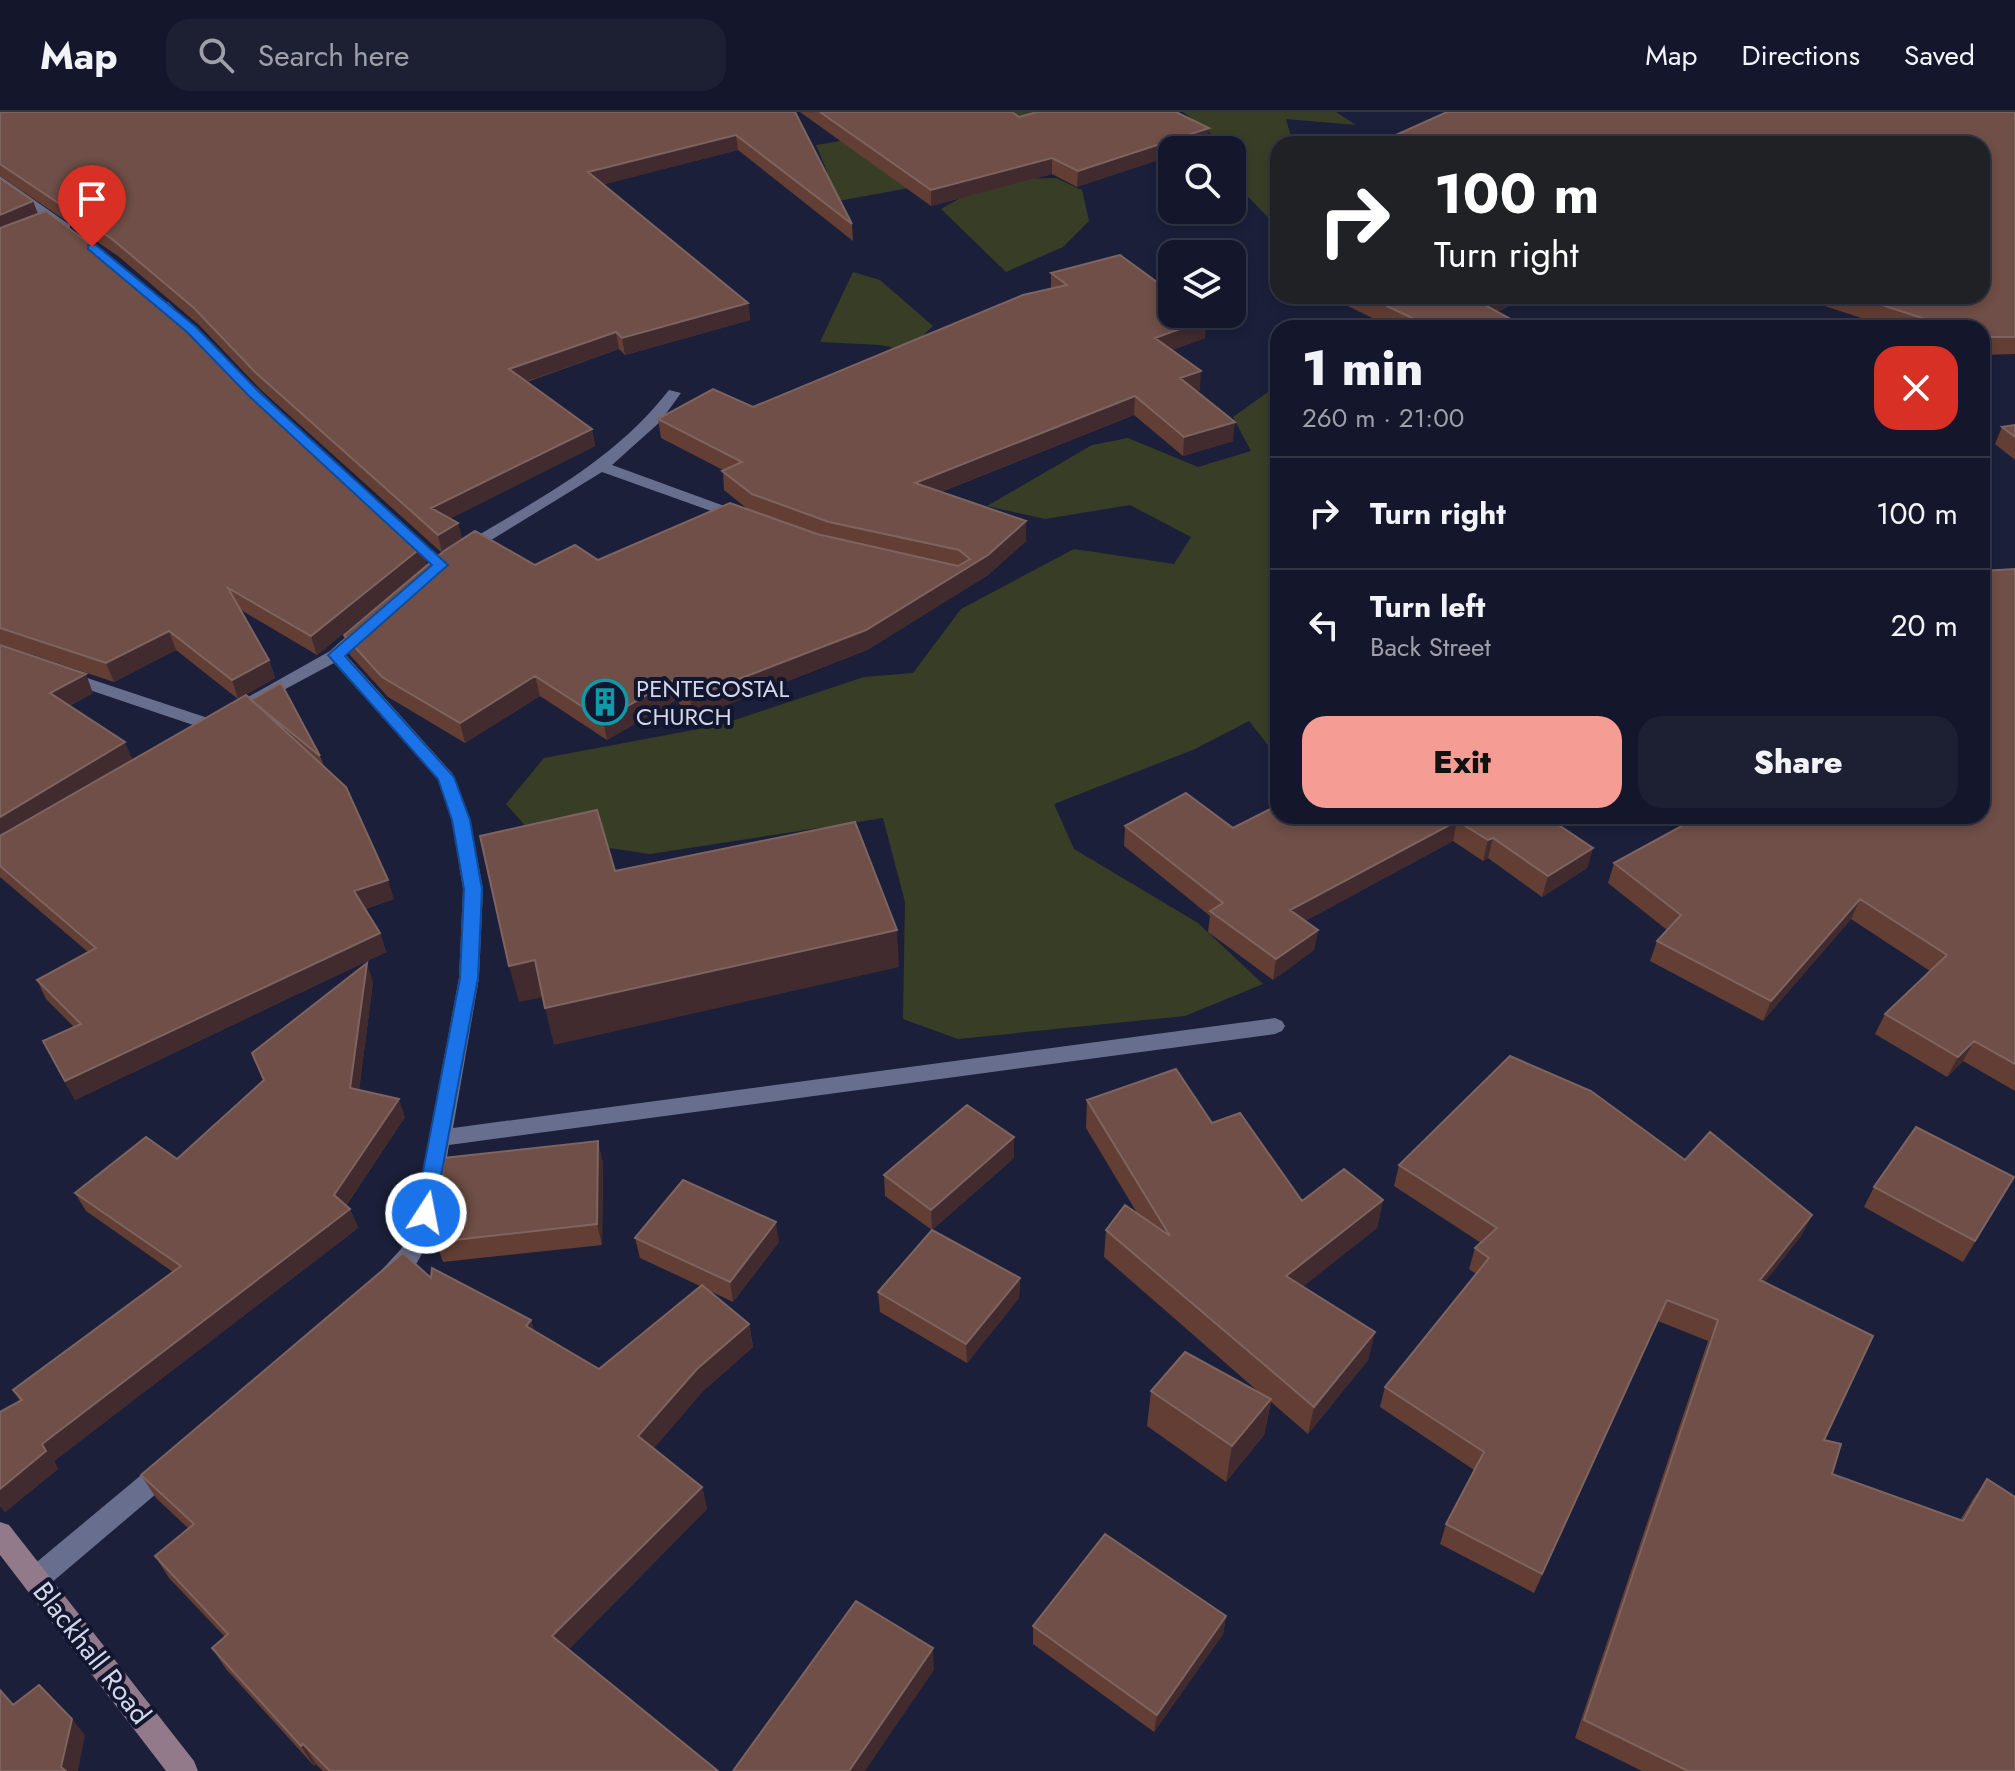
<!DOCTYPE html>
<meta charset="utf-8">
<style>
body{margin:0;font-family:Jost,sans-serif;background:#1d2033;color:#f1f3f6;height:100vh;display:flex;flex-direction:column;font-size:30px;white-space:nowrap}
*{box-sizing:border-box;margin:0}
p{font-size:26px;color:#9d9fa9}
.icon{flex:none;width:44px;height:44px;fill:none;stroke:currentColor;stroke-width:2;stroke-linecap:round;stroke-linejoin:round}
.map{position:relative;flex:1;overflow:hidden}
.details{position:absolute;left:1270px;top:208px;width:720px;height:504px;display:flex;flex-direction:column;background:#14172b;border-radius:24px;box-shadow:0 4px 12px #0003,0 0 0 2px #333647}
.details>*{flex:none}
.top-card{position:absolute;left:1270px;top:24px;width:720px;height:168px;border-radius:24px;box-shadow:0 4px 12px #0003,0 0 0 2px #333647;background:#202124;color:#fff;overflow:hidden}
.controls{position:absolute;left:1158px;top:24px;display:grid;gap:16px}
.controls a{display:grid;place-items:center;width:88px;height:88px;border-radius:16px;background:#14172b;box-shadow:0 4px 12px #0003,0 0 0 2px #333647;font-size:40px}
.pin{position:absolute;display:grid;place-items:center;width:68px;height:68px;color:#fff;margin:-82px -34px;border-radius:50% 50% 50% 0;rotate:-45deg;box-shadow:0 0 8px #0007}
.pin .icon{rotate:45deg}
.me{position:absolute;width:88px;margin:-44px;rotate:11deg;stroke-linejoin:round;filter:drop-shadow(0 0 6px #0008)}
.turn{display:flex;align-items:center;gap:28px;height:168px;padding:0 32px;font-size:36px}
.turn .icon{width:104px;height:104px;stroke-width:2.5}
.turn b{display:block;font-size:56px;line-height:68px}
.round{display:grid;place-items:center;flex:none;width:84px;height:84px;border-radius:24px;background:#1d2033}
.head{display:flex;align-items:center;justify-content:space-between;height:136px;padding:0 32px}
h1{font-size:48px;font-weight:800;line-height:60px}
.primary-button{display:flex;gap:16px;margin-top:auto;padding:16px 32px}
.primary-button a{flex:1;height:92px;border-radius:24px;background:#f59c94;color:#111;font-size:32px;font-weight:800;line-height:92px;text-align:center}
.primary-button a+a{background:#1d2033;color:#f1f3f6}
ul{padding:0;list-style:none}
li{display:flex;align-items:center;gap:24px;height:112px;padding:0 32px;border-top:2px solid #333647}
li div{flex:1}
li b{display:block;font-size:30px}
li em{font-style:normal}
header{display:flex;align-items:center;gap:48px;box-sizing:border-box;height:112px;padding:0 40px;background:#14172b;border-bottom:2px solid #333647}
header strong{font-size:38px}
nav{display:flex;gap:44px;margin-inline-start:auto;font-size:28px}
.search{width:560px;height:72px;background:#1d2033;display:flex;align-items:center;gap:20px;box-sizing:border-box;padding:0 28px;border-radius:24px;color:#9d9fa9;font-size:30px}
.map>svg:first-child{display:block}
</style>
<header>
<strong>Map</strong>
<div class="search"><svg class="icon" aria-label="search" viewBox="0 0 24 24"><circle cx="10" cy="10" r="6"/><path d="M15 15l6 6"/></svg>Search here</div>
<nav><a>Map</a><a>Directions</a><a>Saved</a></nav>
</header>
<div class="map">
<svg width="2015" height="1659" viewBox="0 0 2015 1659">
<rect width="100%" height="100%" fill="#1b1f39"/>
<path fill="#383e26" d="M1015,0H1063L1023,67L1056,66L1082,78L1089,109L1063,135L1006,160L941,97L987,71L915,75L827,91V59L816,33Z
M1183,0H1336L1356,13L1286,7L1293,32H1278V116L1239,75L1232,38Z
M853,160L880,168L933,214L907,239L881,233L820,230Z
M1278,273V646L1249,609L1195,637L1054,692L1074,737L1198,811L1263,872L1185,904L958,927L903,907L905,790L883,706L650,742L535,725L506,692L544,646L720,613L864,565L913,561L961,497L1074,437L1174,452L1191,425L1130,393L1045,407L987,394L1092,333L1128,326L1198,355L1251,339L1233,305Z"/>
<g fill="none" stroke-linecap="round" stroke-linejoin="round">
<path fill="#686f8e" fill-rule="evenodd" d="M0,64L70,113V119H62L0,74Z
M158,190H168L274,293V299H264L158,196Z
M669,278L681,281L660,310L612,353L749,403V409H739L602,360L470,441H458V435C535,389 613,350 669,278Z
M402,413L447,450V456H435L396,421V415Z
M367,510L375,515L346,543L452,661L470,708L483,777L479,866L453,1016L1275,906L1282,909L1285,914L1282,919L1275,922L449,1033C444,1062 429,1185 382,1169L378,1162L401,1137L415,1101L459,866L463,777L452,708L438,667L334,551L263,589L257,590L248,585L330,539L361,511Z
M63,558L217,609L220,613L217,617H205L57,567L54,563L57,559Z
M167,1345L176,1349L180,1357L176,1365L44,1477L35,1481L26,1477L22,1468L26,1459L158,1349Z"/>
<path fill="#927a8b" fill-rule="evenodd" d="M0,1410L9,1413L194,1649L198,1659H166L0,1443Z"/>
</g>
<path fill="#623e34" d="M0,0H795L852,112L853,129L738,38L603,72L748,191L750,208L625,243L619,237L527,270L592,317L595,334L450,406L458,411L462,428L535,453L598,448L750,399L724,378L723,358L661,326L658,307L753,295L1051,177V161L1205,226L1172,238L1200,278L1197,279L1233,329L1183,344L1134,303L941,380L1026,429L988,463L867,538L693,606L676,588L607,628L540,584L465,631L388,585L350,543L344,523L442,441L260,277L199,213L118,144L0,64Z
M800,0H1012L1019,5L1207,32L1189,38H1172L1077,75L1052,62L931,94Z
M2015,0V242L1982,243V216H1892L1794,184H1982Z
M0,66L33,89L38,102L240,270L422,435L426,453L317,543L241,498L269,548L275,566L238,587L176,538L114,570L0,532Z
M1327,184H1529L1497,200L1527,216H1393Z
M2015,313V348L1995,332L2002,315Z
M2015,457V979L1963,949L1947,965L1875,922L1885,902L1930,859L1851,807L1763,909L1650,849L1657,829L1667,818L1608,771L1614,751L1685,713L1679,709L1681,704H1982Z
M0,533L93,581L69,594L133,648L246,583L320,644L324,654L318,649L394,787L365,797L380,821L386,840L75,988L43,929L74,915L46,887L37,868L88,840L0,765Z
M1545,704L1593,736L1587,756L1542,785L1488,746L1483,749L1453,729L1305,809L1318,818L1314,838L1273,868L1208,820L1210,804L1124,734L1125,714L1233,716L1358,707Z
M373,870L359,978L405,1005L346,1094L350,1097L358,1116L54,1349L58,1357L5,1400L0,1394V1300L20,1289L13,1278L173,1160L86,1099L75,1081L177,1047Z
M1087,988L1212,1011L1302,1089L1383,1088L1377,1116L1302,1175L1375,1220L1368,1248L1308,1322L1271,1290L1264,1323L1226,1370L1147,1314L1151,1279L1261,1282L1104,1145L1106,1118L1137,1101L1086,1016Z
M1014,1025V1046L932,1118L1020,1166L1019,1186L967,1251L880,1200L878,1180L932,1118L885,1084L884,1063Z
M1685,1048L1812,1103L1801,1124L1764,1171L1824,1328L1832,1362L1960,1408L1973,1387L1987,1367L2015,1659H1642L1575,1626L1708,1229L1658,1209L1534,1481L1440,1432L1446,1412L1474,1358L1380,1295L1385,1275L1476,1162L1469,1157L1475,1136L1481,1131L1394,1074L1399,1053Z
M603,1050L602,1133L443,1150L436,1130Z
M2014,1065L1963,1150L1864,1095L1874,1075Z
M635,1126L779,1130L733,1190L708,1178L749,1212L753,1235L702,1280L654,1336L702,1375L707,1397L568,1538L718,1659H323L316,1652L314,1654L226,1557L212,1536L225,1525L169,1466L155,1444L188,1416L156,1386L141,1363L431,1166L531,1208L534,1219L599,1257L700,1174L640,1146Z
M1226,1504L1223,1522L1154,1620L1033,1532V1514Z"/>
<path fill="#412b2e" d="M1209,16L1207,32L1189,38H1172V44L1077,75L1078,59Z
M736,23L738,38L591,76L588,60Z
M1052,46V62L931,94V78Z
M33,89L39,105L0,122V103Z
M1496,184H1529L1478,209L1481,191Z
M748,191L750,208L625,243L622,226Z
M1207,207L1205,226L1154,245L1155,226Z
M616,220L619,237L513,274L509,257Z
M1201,259L1200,278L1179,285L1180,266Z
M1135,284L1134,303L915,390V371Z
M1235,310L1233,329L1183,344L1184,325Z
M592,317L595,334L436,414L431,396Z
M1026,409V429L988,463L867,538L693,606L690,586L866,518Z
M458,411L463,429L442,441L438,423Z
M422,435L426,453L317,543L311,524Z
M169,519L176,538L114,570L106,551Z
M269,548L275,566L238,587L232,568Z
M86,562L93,581L58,599L50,581Z
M535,564L540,584L465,631L460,611Z
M673,568L676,588L607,628L603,608Z
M125,630L133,649L0,730V705Z
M1457,709L1453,729L1287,819L1290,798Z
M1493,726L1488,746L1483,749L1488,728Z
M1593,736L1587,756L1542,785L1548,764Z
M388,768L394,787L361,798L354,779Z
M1860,787L1851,807L1763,909L1771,889Z
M897,818L899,855L554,933L545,896Z
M1318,818L1314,838L1273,868L1276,847Z
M380,821L386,840L75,988L65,969Z
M535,848L544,885L519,890L509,854Z
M367,851L373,870L357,994L350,976Z
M1974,929L1963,949L1947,965L1958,945Z
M399,987L405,1005L341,1101L334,1083Z
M1014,1025V1046L932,1118L931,1098Z
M598,1029L603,1050L602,1133L597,1112Z
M1383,1088L1377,1116L1281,1192L1286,1164Z
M350,1097L358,1116L54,1349L58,1357L5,1400L0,1394V1377L42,1332Z
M1812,1103L1801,1124L1750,1189L1760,1168Z
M776,1110L779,1130L733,1190L730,1170Z
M1020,1166L1019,1186L967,1251L966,1232Z
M531,1208L538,1231L526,1214Z
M749,1212L753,1235L702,1280L645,1347L638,1324L697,1257Z
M1375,1220L1368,1248L1308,1322L1314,1295Z
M1271,1287L1264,1323L1226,1370L1232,1334Z
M702,1375L707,1397L560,1546L552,1524Z
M1226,1504L1223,1522L1154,1620L1157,1603Z
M933,1536L934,1558L865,1659H849Z
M72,1607L85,1623L78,1659H65L61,1655Z
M303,1632L316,1652L314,1654L301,1634Z"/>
<path fill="#6f4f47" stroke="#7e6460" stroke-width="2" d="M0,0H795L852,112L736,23L588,60L748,191L622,226L616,220L509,257L592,317L431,396L458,411L438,423L255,260L194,196L112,127L0,52Z
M820,0H1012L1019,5L1037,0H1176L1209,16L1078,59L1052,46L931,78Z
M1447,0H2015V225H1982V216H1953L1854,184H1982V32H1376Z
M0,66L33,89L0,103Z
M46,99L98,138L179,206L240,270L422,435L311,524L228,476L269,548L232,568L169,519L106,551L0,516V116Z
M1120,143L1172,181V202H1200L1207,207L1155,226L1201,259L1180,266L1235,310L1184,325L1135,284L915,371L1026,409L988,443L866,518L690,586L673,568L603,608L535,564L460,611L382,565L344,523L444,439L475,419L535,453L575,433L598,448L730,391L817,422L958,454L970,447L959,438L829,410L752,382L722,359L742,350L658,307L713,277L753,295L1023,183L1067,173L1051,161Z
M1366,184H1496L1481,191L1527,216H1433Z
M2015,313V325L2002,315Z
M2015,457V952L1974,929L1958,945L1885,902L1947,843L1860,787L1771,889L1657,829L1681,803L1614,751L1700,704H1982V459Z
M0,533L86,562L50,581L125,630L0,705Z
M281,571L320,644L251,588Z
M246,583L346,675L388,768L354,779L380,821L65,969L43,929L81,912L37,868L96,836L0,754V724Z
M1186,681L1233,716L1278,693V704H1354L1358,707L1362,704H1545L1593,736L1548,764L1493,726L1488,728L1457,709L1290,798L1318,818L1276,847L1210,799L1223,791L1125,714Z
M597,698L615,759L855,710L897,818L545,896L535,848L509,854L480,724Z
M367,851L350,976L399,987L334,1083L350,1097L42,1332L46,1339L0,1377V1300L22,1288L13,1278L181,1154L75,1081L146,1025L177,1047L264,968L252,941Z
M1510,944L1591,979L1685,1048L1710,1020L1812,1103L1760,1168L1873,1224L1824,1328L1841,1332L1832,1362L1963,1409L1987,1367L2015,1385V1659H1688L1584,1608L1718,1208L1667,1188L1542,1462L1446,1412L1484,1340L1385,1275L1489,1146L1475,1136L1497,1116L1399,1053Z
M1176,957L1212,1011L1240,1001L1302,1089L1344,1057L1383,1088L1286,1164L1375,1220L1314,1295L1106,1118L1125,1093L1170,1124L1087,988Z
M967,993L1014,1025L931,1098L884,1063Z
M1916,1015L2014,1065L1975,1129L1874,1075Z
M598,1029L597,1112L436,1130L444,1046Z
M683,1068L776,1110L730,1170L635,1126Z
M932,1118L1020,1166L966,1232L878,1180Z
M403,1141L431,1166L432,1156L531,1208L526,1214L599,1257L702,1173L749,1212L697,1257L638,1324L702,1375L552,1524L718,1659H330L303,1632L301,1634L212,1536L228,1522L155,1444L194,1412L141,1363Z
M1185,1240L1271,1287L1232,1334L1151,1279Z
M1105,1422L1226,1504L1157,1603L1033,1514Z
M856,1489L933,1536L849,1659H733Z
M39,1573L72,1607L61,1655L66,1659H0V1578L13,1593Z"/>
<path fill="#1a73e8" stroke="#114b97" stroke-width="2" d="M88,133H96L196,215L258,279L448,453L345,544L454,665L470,708L482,777L478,866L433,1107L426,1109L415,1101L460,866L464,777L452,708L438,667L328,543L432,453L249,284L187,220L88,137Z"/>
<defs>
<g id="building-ring" transform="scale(2.3)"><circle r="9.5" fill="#12162f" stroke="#0f9aa8" stroke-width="1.5"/><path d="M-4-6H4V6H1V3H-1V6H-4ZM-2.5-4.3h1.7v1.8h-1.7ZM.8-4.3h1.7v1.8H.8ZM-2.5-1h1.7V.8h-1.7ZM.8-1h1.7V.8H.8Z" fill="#0f9aa8"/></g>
</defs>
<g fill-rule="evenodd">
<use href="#building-ring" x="605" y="590"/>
</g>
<g text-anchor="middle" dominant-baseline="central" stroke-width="8" stroke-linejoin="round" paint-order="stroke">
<g font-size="24" fill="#d3d7e9" stroke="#12162f" text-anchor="start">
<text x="636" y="576">PENTECOSTAL<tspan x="636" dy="28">CHURCH</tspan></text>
</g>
<g font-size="28" fill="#d3d7e9" stroke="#12162f">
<text transform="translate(92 1541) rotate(52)">Blackhall Road</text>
</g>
</g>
</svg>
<div class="controls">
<a><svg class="icon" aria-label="search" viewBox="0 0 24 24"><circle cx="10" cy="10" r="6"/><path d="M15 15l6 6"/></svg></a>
<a><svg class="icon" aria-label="layers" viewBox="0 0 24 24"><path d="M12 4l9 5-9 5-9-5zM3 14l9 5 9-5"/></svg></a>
</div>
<div class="pin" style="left:92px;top:135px;background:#d93025"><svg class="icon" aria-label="arrive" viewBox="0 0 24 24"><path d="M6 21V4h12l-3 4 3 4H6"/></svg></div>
<svg class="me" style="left:426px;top:1101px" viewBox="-20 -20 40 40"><circle r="17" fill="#1a73e8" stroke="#fff" stroke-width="3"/><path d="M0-11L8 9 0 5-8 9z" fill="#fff"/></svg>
<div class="top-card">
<div class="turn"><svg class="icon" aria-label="right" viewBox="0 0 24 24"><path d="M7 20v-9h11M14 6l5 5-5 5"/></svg><div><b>100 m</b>Turn right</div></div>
</div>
<section class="details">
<div class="head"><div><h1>1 min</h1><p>260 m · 21:00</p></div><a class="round" style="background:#d93025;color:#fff"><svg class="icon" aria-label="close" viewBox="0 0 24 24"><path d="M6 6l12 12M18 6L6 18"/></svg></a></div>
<ul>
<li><svg class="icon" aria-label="right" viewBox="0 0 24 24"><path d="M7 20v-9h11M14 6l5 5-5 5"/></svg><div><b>Turn right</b></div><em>100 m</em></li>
<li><svg class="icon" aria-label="left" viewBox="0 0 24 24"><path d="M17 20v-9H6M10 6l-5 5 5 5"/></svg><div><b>Turn left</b><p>Back Street</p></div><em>20 m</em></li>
</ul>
<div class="primary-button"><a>Exit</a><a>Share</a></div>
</section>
</div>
